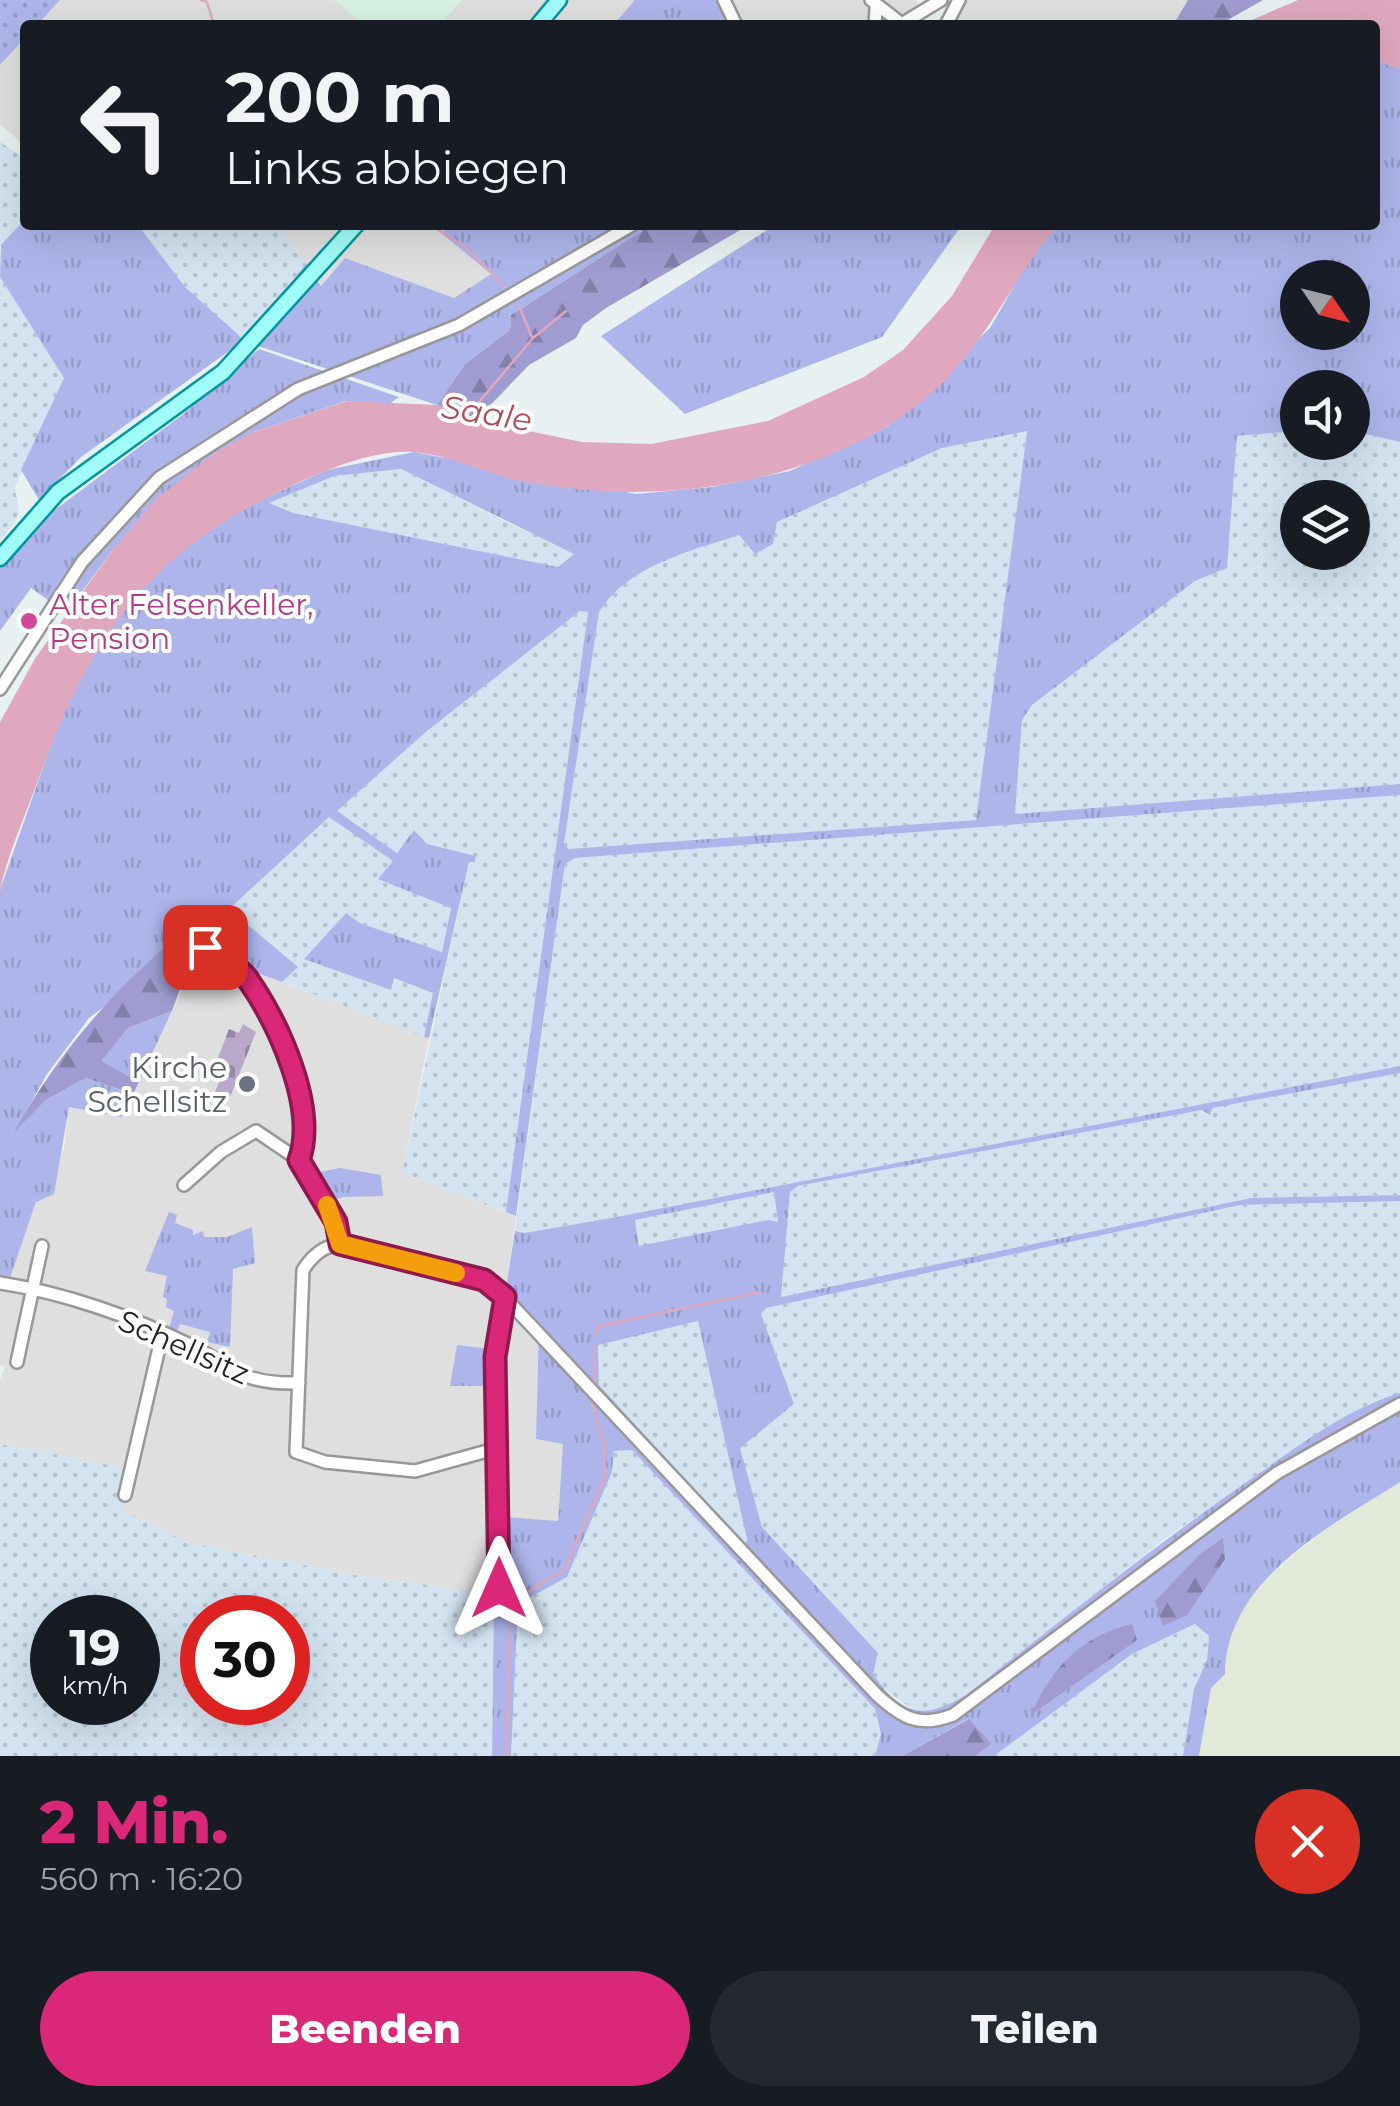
<!DOCTYPE html>
<html lang="de">
<meta charset="utf-8">
<style>
body{margin:0;font-family:Montserrat,sans-serif;background:#242831;color:#f1f3f6;height:100vh;display:flex;flex-direction:column;font-size:38px;white-space:nowrap}
*{box-sizing:border-box;margin:0}
p{font-size:32px;color:#9ea1a6}
.icon{flex:none;width:55px;height:55px;fill:none;stroke:currentColor;stroke-width:2;stroke-linecap:round;stroke-linejoin:round}
.map{position:relative;height:1756px;overflow:hidden}
.drawer{display:flex;flex-direction:column;background:#171b24;flex:1}
.drawer>*{flex:none}
.top-card{position:absolute;left:20px;top:20px;width:1360px;height:210px;border-radius:10px;box-shadow:0 10px 40px #0002;background:#171b24;color:#f1f3f6;overflow:hidden}
.needle{width:65px;rotate:125deg}
.buttons{position:absolute;left:1280px;top:260px;display:grid;gap:20px}
.buttons a{display:grid;place-items:center;width:90px;height:90px;border-radius:50%;background:#171b24;box-shadow:0 10px 40px #0002;font-size:50px}
.speed{position:absolute;left:30px;top:1595px;display:flex;gap:20px;font-size:50px;font-weight:700;text-align:center}
.speed>*{display:grid;place-content:center;width:130px;height:130px;border-radius:50%;background:#171b24;box-shadow:0 10px 40px #0002;line-height:1}
.speed small{font-size:25px;font-weight:400}
.speed .limit{border:15px solid #d22;background:#fff;color:#111}
.pin{position:absolute;display:grid;place-items:center;width:85px;height:85px;color:#fff;margin:-42px;border-radius:20px;box-shadow:0 5px 15px #0006}
.me{position:absolute;width:110px;margin:-55px;rotate:0deg;stroke-linejoin:round;filter:drop-shadow(0 0 8px #0008)}
.turn{display:flex;align-items:center;gap:35px;height:210px;padding:0 40px;font-size:45px}
.turn .icon{width:130px;height:130px;stroke-width:2.5}
.turn b{display:block;font-size:70px;line-height:85px}
.round{display:grid;place-items:center;flex:none;width:105px;height:105px;border-radius:52px;background:#242831}
.head{display:flex;align-items:center;justify-content:space-between;height:170px;padding:0 40px}
h1{font-size:60px;font-weight:800;line-height:75px;color:#db2777}
.primary-button{display:flex;gap:20px;margin-top:auto;padding:20px 40px}
.primary-button a{flex:1;height:115px;border-radius:60px;background:#db2777;color:#fff;font-size:40px;font-weight:800;line-height:115px;text-align:center}
.primary-button a+a{background:#242831;color:#f1f3f6}
.map>svg:first-child{display:block}
</style>
<div class="map">
<svg width="1400" height="1756" viewBox="0 0 1400 1756">
<defs>
<pattern id="farmland-dots" width="8" height="8" patternUnits="userSpaceOnUse" patternTransform="scale(2.5)"><rect width="8" height="8" fill="#d3e3f0"/><path d="M2 2h.1M6 6h.1" fill="none" stroke="#b5c2ce" stroke-width="1.8" stroke-linecap="round"/></pattern>
<pattern id="grass-tufts" width="24" height="20" patternUnits="userSpaceOnUse" patternTransform="scale(2.5)"><rect width="24" height="20" fill="#aeb5eb"/><path d="M3 7l-1-3M5 7V3M7 7l1-3M15 17l-1-3M17 17v-4M19 17l1-3" fill="none" stroke="#959bc9"/></pattern>
<pattern id="forest-firs" width="22" height="20" patternUnits="userSpaceOnUse" patternTransform="scale(2.5)"><rect width="22" height="20" fill="#a09cd1"/><path d="M5 1l3.5 6h-7zM16 11l3.5 6h-7z" fill="#827fa9"/></pattern>
<pattern id="cemetery-stones" width="16" height="16" patternUnits="userSpaceOnUse" patternTransform="scale(2.5)"><rect width="16" height="16" fill="#baa8cb"/><path d="M2 7V4a2 2 0 0 1 4 0v3zM10 15v-3a2 2 0 0 1 4 0v3z" fill="#9788a4"/></pattern>
<pattern id="garden-dots" width="8" height="8" patternUnits="userSpaceOnUse" patternTransform="scale(2.5)"><rect width="8" height="8" fill="#aeb5eb"/><path d="M2 2h.1M6 6h.1" fill="none" stroke="#959bc9" stroke-width="1.8" stroke-linecap="round"/></pattern>
</defs>
<rect width="100%" height="100%" fill="#e8f1f1"/>
<path fill="#dedfde" d="M60,0H335L364,25H37Z
M462,0H635L613,25H439Z
M716,0H916L922,13L920,25H729Z
M939,0H1188L1173,25H939L947,11Z
M25,38V146L0,124V65Z
M280,225H452L441,233L491,274L454,298L345,258L321,286Z
M198,940L244,968L429,1038L402,1173L516,1216L506,1287L539,1325L536,1439L564,1444L558,1521L506,1595L354,1575L189,1543L122,1510L125,1468L0,1444V1380L5,1367L0,1365V1277H10L36,1202L64,1148L69,1107L123,1117L183,989Z"/>
<path fill="#d7f2e2" d="M335,0H462L439,25H364Z"/>
<path fill="#e1ead9" d="M1400,1482V1756H1199L1211,1688L1225,1674V1646L1241,1610L1272,1573L1324,1531Z"/>
<path fill="url(#farmland-dots)" fill-rule="evenodd" d="M0,142L25,159V219L0,247Z
M138,225H280L306,264L243,340L185,287Z
M0,277L64,378L15,487L19,512L15,522L0,541Z
M1027,430L977,820L568,849L564,844L599,612L612,590L659,562L739,535L755,554L777,522L942,448Z
M1297,431L1298,442H1352L1353,431L1400,442V784L1015,815L1022,720L1032,705L1195,581L1227,568L1237,436ZM1298,498H1352V552H1298Z
M401,469L498,518L575,553L558,567L293,513L268,503L334,476Z
M580,611H588L506,1212L402,1173L469,861L427,844L414,830L397,853L336,811L427,731Z
M1400,795V1066L611,1218L524,1233L515,1231L565,864L575,858Z
M329,816L394,861L379,879L451,907L442,952L360,923L346,913L391,989L393,978L434,993L424,1037L282,982L297,966L228,909Z
M1400,1073V1195L1251,1198L780,1297L790,1192L798,1186L1202,1110L1210,1115L1212,1108L1255,1098Z
M774,1192L778,1222L640,1247L635,1220Z
M1400,1201V1393L1373,1402L1320,1431L1166,1538L966,1695L937,1712H916L880,1686L872,1675L878,1653L762,1527L739,1448L794,1404L761,1314L765,1308L1240,1205Z
M698,1321L747,1539L745,1546L599,1385L598,1344Z
M0,1444L126,1468L122,1510L189,1543L354,1575L491,1593L494,1606L492,1756H0ZM52,1618H138V1702H52ZM202,1618H288V1702H202Z
M614,1450H632L648,1466L875,1709L881,1734L875,1756H511L518,1603L567,1577L612,1472Z
M1196,1624L1209,1636L1207,1660L1194,1689L1183,1756H994L1132,1654Z"/>
<path fill="url(#grass-tufts)" fill-rule="evenodd" d="M635,0H716L729,25H613Z
M1375,60L1400,69V442L1353,431L1352,388H1298L1297,431L1237,436L1227,568L1195,581L1032,705L1022,720L1015,814L1400,784V795L575,858L565,864L516,1216L506,1212L588,612L580,611L427,731L337,811L397,853L414,830L427,844L475,856V862H469L429,1038L424,1037L433,993L394,978L391,990L304,959L346,913L360,923L442,952L451,908L378,879L393,861L329,817L229,909L298,967L282,982L244,968L198,937L89,1018L47,1074L17,1128L46,1100L86,1078L133,1094L122,1117L69,1107L54,1194L36,1202L10,1278L0,1277V890L65,705L112,626L147,581L191,542L234,512L327,470L414,452L636,494L712,487L790,471L888,426L990,328L1029,260L1057,225H1375ZM1298,278H1352V332H1298ZM1027,431L976,820L568,849L564,843L599,612C628,565 689,552 739,535L755,554L773,544L777,522L942,448ZM401,469L574,554L558,567L293,513L269,503L334,476Z
M25,219V225H138L185,287L244,340L306,264L321,286L345,258L454,298L491,274L441,233L452,225H651L511,315L510,330L465,364L437,405L243,341L81,457L39,500L21,470L64,378L0,277L1,245Z
M775,225H962L882,337L685,414L601,336Z
M259,349L399,397L388,405L346,401L254,432L115,547L66,613L31,588L0,631V568L44,518L182,415Z
M172,1011L139,1082L100,1061L128,1028Z
M1400,1066V1073L1212,1108L1210,1115L1202,1110L798,1186L790,1192L781,1297L1251,1198L1400,1195V1201L1240,1205L766,1308L761,1314L794,1404L740,1448L762,1527L878,1653L873,1674C902,1717 924,1720 966,1695C1059,1622 1151,1548 1248,1481C1296,1448 1343,1410 1400,1393V1482C1330,1527 1226,1579 1225,1674L1211,1688L1199,1756H1183L1194,1689L1207,1660L1209,1636L1195,1624L1132,1654L994,1756H975L992,1744L968,1719L902,1756H875L881,1734L875,1709L632,1450L614,1451L612,1472L567,1577L518,1604L511,1756H492L494,1606L491,1593L506,1594L505,1517L558,1521L563,1444L536,1439L539,1325L506,1287L515,1231L524,1233L611,1218ZM774,1192L778,1222L768,1220L639,1246L635,1220ZM698,1321L747,1539L745,1545L599,1385L598,1345Z
M340,1168L381,1175L383,1196L343,1197L331,1202L315,1173Z
M169,1212L177,1215L175,1223L193,1230V1235L203,1231L204,1237H227L252,1227L255,1263L233,1269L230,1347L207,1342L210,1332L180,1324L177,1332L169,1328L174,1311L166,1307L167,1299L163,1297L167,1276L145,1271Z
M457,1345L491,1349L492,1386H450Z"/>
<path fill="url(#forest-firs)" d="M1188,0H1263L1219,25H1173Z
M651,225H749L606,308L583,325L576,338L529,365L476,420L437,405L465,364L510,330L511,315Z
M183,931L199,937L172,1011L128,1028L101,1061L139,1082L133,1094L86,1078L46,1100L14,1132C61,1049 111,993 183,931Z
M1223,1538L1225,1559L1187,1615L1163,1626L1155,1601L1200,1554Z
M1132,1624L1137,1640L1031,1715C1051,1668 1081,1636 1132,1624Z
M969,1719L992,1744L975,1756H902Z"/>
<path fill="url(#cemetery-stones)" d="M243,1024L256,1032L229,1100L214,1094L222,1076L213,1071L229,1029L239,1033Z"/>
<path fill="url(#garden-dots)" d="M0,0H60L37,25H25V38L0,65Z"/>
<path fill="#dfa8be" d="M1298,0H1400V69L1375,60V25H1240Z
M995,225H1057C998,299 975,373 889,425C783,489 653,504 532,483C493,477 456,456 415,452C375,449 328,469 293,485C147,552 91,636 37,783C24,818 8,854 0,890V722L36,657L115,547L157,498L216,452L254,432L347,401L437,405L476,420L582,442L651,444L768,421L864,377L903,350L952,296Z"/>
<g fill="none" stroke-linecap="round" stroke-linejoin="round">
<path stroke="#dfa8be" stroke-width="2.5" d="M201,0L207,2L214,25
M431,225L468,249L507,289
M519,306L532,337
M468,415L533,338L566,311
M595,1335L599,1326L760,1292
M594,1381L595,1346
M506,1756L511,1602L564,1570L604,1479L605,1447L592,1404"/>
<g stroke="#989898" stroke-width="16">
<path id="minor" d="M724,0L736,25
M871,0L902,24
M875,25L876,8
M900,25L941,0
M946,25L959,0
M0,689L82,562L159,478L298,389L459,325L632,225
M205,947C219,957 240,966 249,981C278,1023 318,1109 299,1160L336,1222L340,1243
M184,1185L221,1152L256,1131L299,1160
M0,1283C64,1293 134,1317 192,1346C238,1370 242,1384 299,1383
M17,1362L42,1246
M498,1448L415,1471L325,1462L296,1452L303,1270C315,1251 330,1242 353,1243L495,1287L877,1695C902,1718 919,1728 953,1715L1277,1473L1400,1404
M125,1495L162,1335
M499,1588L495,1357L505,1297"/>
</g>
<g stroke="#00979e" stroke-width="19">
<path id="major" d="M538,25L559,0
M0,558L58,492L223,372L356,225"/>
</g>
<use href="#minor" stroke="#fff" stroke-width="11"/>
<use href="#major" stroke="#a1fdf8" stroke-width="14"/>
</g>
<g fill="none" stroke-linecap="round" stroke-linejoin="round">
<g stroke="#8e194d" stroke-width="25">
<path id="route" d="M205,947C219,957 240,966 249,981C278,1023 318,1108 299,1160L336,1222L340,1244L484,1280L505,1297L495,1357L499,1588"/>
</g>
<use href="#route" stroke="#db2777" stroke-width="18"/>
<path stroke="#f59e0b" stroke-width="18" d="M327,1205L340,1244L456,1273"/>
</g>
<circle fill="#d1479c" stroke="#fff" stroke-width="4" cx="29" cy="621" r="10"/>
<circle fill="#6b7280" stroke="#fff" stroke-width="4" cx="247" cy="1084" r="10"/>
<g text-anchor="middle" dominant-baseline="central" stroke-width="8" stroke-linejoin="round" paint-order="stroke">
<g font-size="30" fill="#b23c85" stroke="#fff" text-anchor="start">
<text x="49" y="604">Alter Felsenkeller,<tspan x="49" dy="34">Pension</tspan></text>
</g>
<g font-size="30" fill="#5b616d" stroke="#fff" text-anchor="end">
<text x="227" y="1067">Kirche<tspan x="227" dy="34">Schellsitz</tspan></text>
</g>
<g font-size="30" fill="#212121" stroke="#fff">
<text transform="translate(184 1347) rotate(24)">Schellsitz</text>
</g>
<g font-size="32" font-style="italic" fill="#b34b58" stroke="#fff">
<text transform="translate(487 413) rotate(9)">Saale</text>
</g>
</g>
</svg>
<div class="buttons">
<a><svg class="needle" viewBox="-14 -14 28 28"><path d="M0-13l5 13h-10z" fill="#e53935"/><path d="M0 13l5-13h-10z" fill="#9ea1a6"/></svg></a>
<a><svg class="icon" aria-label="sound" viewBox="0 0 24 24"><path d="M4 9h4l5-4v14l-5-4H4zM17 9q2 3 0 6"/></svg></a>
<a><svg class="icon" aria-label="layers" viewBox="0 0 24 24"><path d="M12 4l9 5-9 5-9-5zM3 14l9 5 9-5"/></svg></a>
</div>
<div class="speed"><div>19<small>km/h</small></div><div class="limit">30</div></div>
<div class="pin" style="left:205px;top:947px;background:#d93025"><svg class="icon" aria-label="arrive" viewBox="0 0 24 24"><path d="M6 21V4h12l-3 4 3 4H6"/></svg></div>
<svg class="me" style="left:499px;top:1588px" viewBox="-20 -20 40 40"><path d="M0-17L14 15 0 8-14 15z" fill="#db2777" stroke="#fff" stroke-width="4"/></svg>
<div class="top-card">
<div class="turn"><svg class="icon" aria-label="left" viewBox="0 0 24 24"><path d="M17 20v-9H6M10 6l-5 5 5 5"/></svg><div><b>200 m</b>Links abbiegen</div></div>
</div>
</div>
<section class="drawer">
<div class="head"><div><h1>2 Min.</h1><p>560 m · 16:20</p></div><a class="round" style="background:#d93025;color:#fff"><svg class="icon" aria-label="close" viewBox="0 0 24 24"><path d="M6 6l12 12M18 6L6 18"/></svg></a></div>
<div class="primary-button"><a>Beenden</a><a>Teilen</a></div>
</section>
